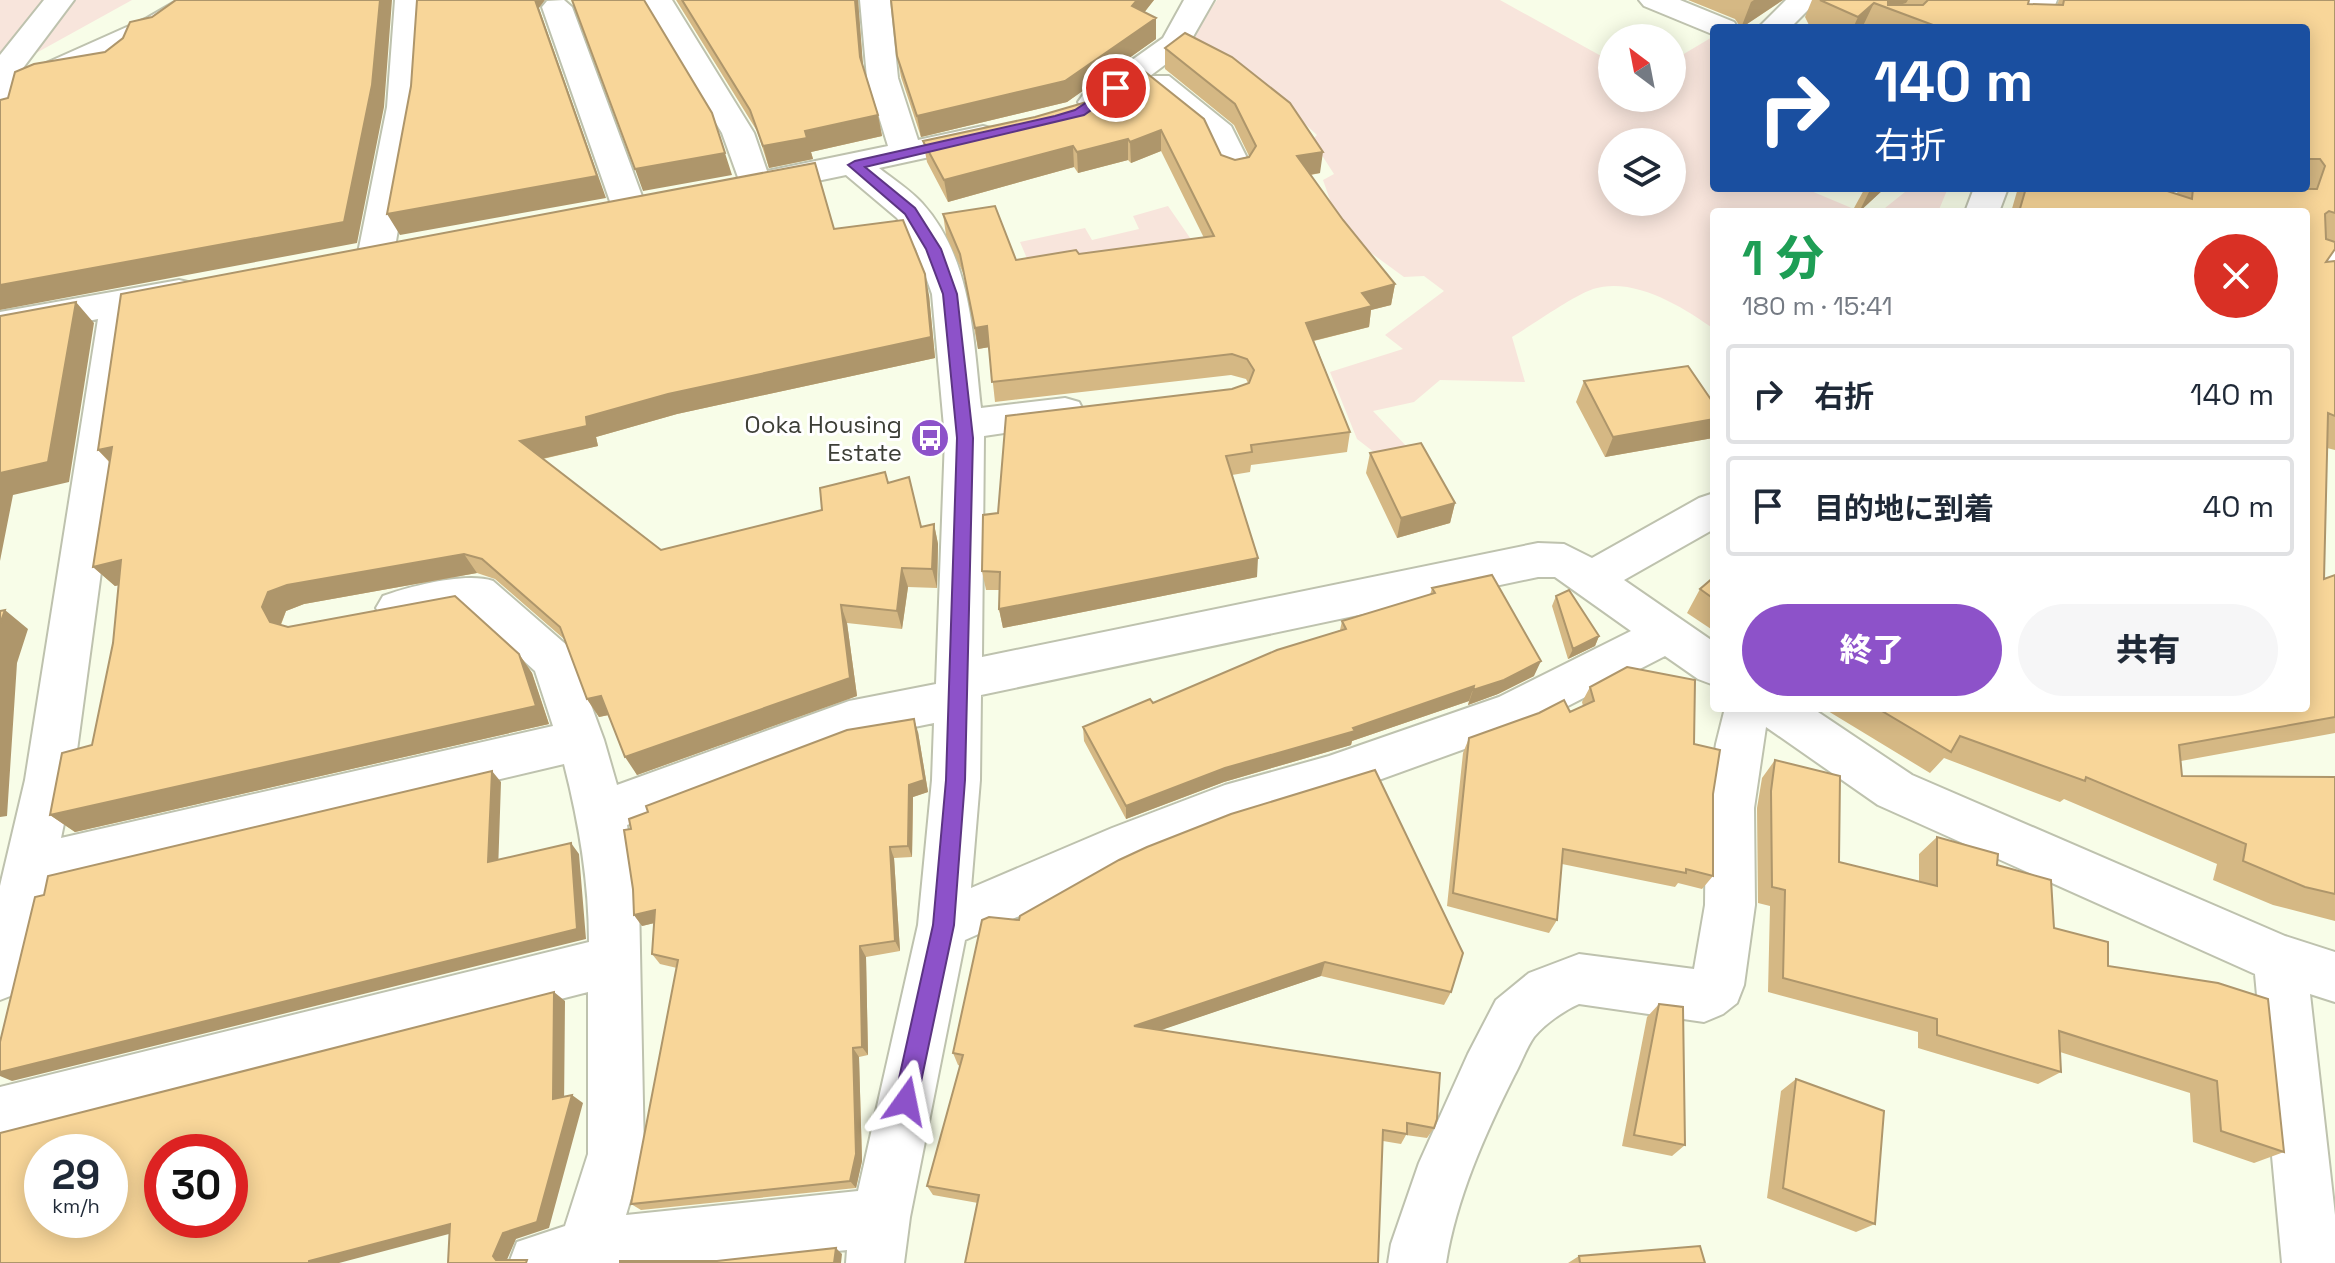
<!DOCTYPE html>
<html lang="ja">
<meta charset="utf-8">
<style>
body{margin:0;font-family:"Space Grotesk","Noto Sans JP",sans-serif;background:#f6f6f7;color:#1f2937;height:100vh;display:flex;flex-direction:column;font-size:30px;white-space:nowrap}
*{box-sizing:border-box;margin:0}
p{font-size:26px;color:#747a83}
.icon{flex:none;width:44px;height:44px;fill:none;stroke:currentColor;stroke-width:2;stroke-linecap:round;stroke-linejoin:round}
.map{position:relative;flex:1;overflow:hidden}
.details{position:absolute;left:1710px;top:208px;width:600px;height:504px;display:flex;flex-direction:column;background:#fff;border-radius:8px;box-shadow:0 4px 20px #0003}
.details>*{flex:none}
.top-card{position:absolute;left:1710px;top:24px;width:600px;height:168px;border-radius:8px;box-shadow:0 4px 20px #0003;background:#1a4fa0;color:#fff;overflow:hidden}
.needle{width:52px;rotate:328deg}
.buttons{position:absolute;left:1598px;top:24px;display:grid;gap:16px}
.buttons a{display:grid;place-items:center;width:88px;height:88px;border-radius:50%;background:#fff;box-shadow:0 4px 20px #0003;font-size:40px}
.speed{position:absolute;left:24px;top:1134px;display:flex;gap:16px;font-size:40px;font-weight:700;text-align:center}
.speed>*{display:grid;place-content:center;width:104px;height:104px;border-radius:50%;background:#fff;box-shadow:0 4px 20px #0003;line-height:1}
.speed small{font-size:20px;font-weight:400}
.speed .limit{border:12px solid #d22;background:#fff;color:#111}
.pin{position:absolute;display:grid;place-items:center;width:68px;height:68px;color:#fff;margin:-34px;border:4px solid #fff;border-radius:50%;box-shadow:0 2px 8px #0007}
.me{position:absolute;width:88px;margin:-44px;rotate:12deg;stroke-linejoin:round;filter:drop-shadow(0 0 6px #0008)}
.turn{display:flex;align-items:center;gap:28px;height:168px;padding:0 32px;font-size:36px}
.turn .icon{width:104px;height:104px;stroke-width:2.5}
.turn b{display:block;font-size:56px;line-height:68px}
.round{display:grid;place-items:center;flex:none;width:84px;height:84px;border-radius:42px;background:#f6f6f7}
.head{display:flex;align-items:center;justify-content:space-between;height:136px;padding:0 32px}
h1{font-size:48px;font-weight:800;line-height:60px;color:#1e9e55}
.cta{display:flex;gap:16px;margin-top:auto;padding:16px 32px}
.cta a{flex:1;height:92px;border-radius:48px;background:#8d52c9;color:#fff;font-size:32px;font-weight:800;line-height:92px;text-align:center}
.cta a+a{background:#f6f6f7;color:#1f2937}
ul{padding:0;list-style:none}
li{display:flex;align-items:center;gap:24px;height:100px;margin:0 16px 12px;padding:0 16px;border:4px solid #e0e1e3;border-radius:8px}
li div{flex:1}
li b{display:block;font-size:30px}
li em{font-style:normal}
.map>svg:first-child{display:block}
</style>
<div class="map">
<svg width="2335" height="1263" viewBox="0 0 2335 1263">
<rect width="100%" height="100%" fill="#f8fde8"/>
<path fill="#f8e5dc" fill-rule="evenodd" d="M0,0H132L0,73Z
M1217,0H1500L1612,62V98H1672V61L1714,36V188H1804L1861,212H1714V329C1683,307 1634,276 1593,289C1571,297 1534,324 1512,337L1525,382L1440,380L1414,402L1373,411L1408,448L1379,456L1357,439L1330,372L1403,349L1385,335L1444,291L1424,276L1404,277L1341,231L1323,180L1334,174L1312,140L1317,135L1292,112L1188,43ZM1612,142H1672V202H1612Z
M1910,188H1948L1938,212H1880Z
M1168,206L1197,248L1031,268L1020,242L1085,228L1092,240L1139,229L1133,216Z"/>
<g fill="none" stroke-linecap="round" stroke-linejoin="round">
<g stroke="#bec2ae" stroke-width="4">
<path id="minor" d="M44,0H74L17,76L147,18L178,0H214L209,6L167,30L0,104V55Z
M395,0H425L419,107L394,253L388,261L376,264L364,261L358,253L387,107Z
M564,0L572,7L646,207L641,215L629,218L617,215L612,207L542,7L547,1Z
M642,0H672L754,133L767,171L888,146L867,78L860,0H890L898,78L918,140L983,126L994,129L999,136L994,143L879,168C893,179 910,190 922,203C972,258 973,338 981,408L1065,398L1079,402L1084,412L1079,422L984,436L982,657L1538,543L1564,544L1592,558L1699,498L1714,493V529L1624,580L1714,642V685L1698,679L1665,656L1531,725L1329,798L1229,827L1146,860L965,940L910,1217L904,1263H846L847,1250L725,1263H509L517,1242L565,1226L588,1154V992L0,1143V1087L589,942C589,881 579,823 564,764L50,886L18,993L0,1000V886L25,780L98,319L0,338V312L179,280L192,283L197,292L192,301L136,312L73,780L61,838L553,726L535,671L470,612L398,626L383,620L376,608L383,596C411,586 466,572 493,581L570,648L604,740L617,785L849,701L936,684L945,438L932,294L916,249L897,218L846,175L755,194L743,191L722,133ZM1538,577H1555L1631,631L1499,697L1329,756L1225,785L1112,828L971,888L980,780L981,695ZM934,723L932,780L918,925L858,1191L626,1215L644,1154L639,900L627,825L851,740Z
M1184,0H1214L1186,49L1150,76H1169L1231,126L1252,168L1247,175L1235,178L1223,175L1206,138L1147,90L1142,83L1145,79C1126,93 1107,115 1083,109L1078,102L1083,95L1163,38Z
M1639,0H1680L1734,22L1738,28H1714L1712,34L1644,6Z
M1786,0H1818L1790,28H1758Z
M2027,0H2057L2046,28H2016Z
M1974,188H2008L1999,212H1965Z
M2306,240L2335,249V273L2306,263Z
M1725,708H1812L1912,775L2285,936L2335,952V1002L2310,994L2335,1215V1263H2282L2255,974L1878,805L1766,727L1754,808L1755,905L1744,985L1737,1003L1723,1014L1704,1022L1579,1004C1563,1011 1545,1024 1534,1037C1526,1048 1521,1064 1514,1076C1485,1134 1456,1199 1446,1263H1388L1391,1244L1419,1163L1468,1054L1496,1000L1529,973L1579,954L1694,969L1705,905L1706,808L1716,744Z"/>
</g>
<use href="#minor" fill="#fff" fill-rule="evenodd"/>
</g>
<path fill="#d5b884" d="M676,0H858L863,68L878,115L882,136L811,152L813,159L769,168L757,131Z
M891,0H1154L1144,12L1156,39L1067,102L921,137L901,77L897,56Z
M1688,0H1783L1741,28L1735,19Z
M1812,0H2029L2028,4L2057,5L2059,0H2335V242L2326,262L2335,261V450L2327,448L2324,579L2335,575V733L2181,761L2182,776L2335,777V921L2273,905L2213,880L2217,864L2064,799L2060,802L1944,758L1930,773L1823,708H2306V212H2011L2018,188H2158L2177,194L2178,188H2279L2280,189L2306,188V28H1813L1810,27L1805,17Z
M1165,48L1320,173L1311,175L1343,220L1395,284L1391,305L1371,310L1369,327L1314,341L1350,432L1347,452L1251,465L1250,472L1232,475L1257,577L1003,628L999,609L1000,590H986L982,571L998,513L1232,389L1248,383L1246,379L1231,375L995,402L989,347L978,349L964,275L946,235L943,214L1016,260L1079,254L1204,238L1161,151L1131,163L1128,160L1078,173L1074,167L948,202L927,162L923,141L1035,117L1090,101L1221,155L1235,160L1249,156L1234,125L1165,69Z
M1865,188H1885L1859,212L1854,208Z
M834,229L929,295L935,358L677,414L596,437L598,446L543,459L661,550L822,510L888,483L921,527L934,524L938,544L937,588L908,587L902,629L847,623L857,696L637,775L609,715L599,717L587,699L564,639L495,579L477,573L304,604L286,611L281,625L288,627L519,654L532,673L549,724L75,832L50,815L92,745L113,643L119,585L115,586L93,567L110,463L98,450Z
M1584,381L1714,404V436L1713,438L1605,457L1576,402Z
M1370,453L1455,503L1450,523L1397,538L1366,473Z
M1714,577V631L1687,613L1700,589Z
M1432,588L1534,676L1498,694L1468,705L1469,701L1352,741L1351,745L1224,782L1126,819L1084,741L1083,727L1153,703L1340,630L1342,621L1430,595Z
M1556,596L1599,636L1595,646L1568,659L1552,606Z
M1590,687L1694,744L1713,794V876L1702,889L1678,883L1675,887L1562,864L1557,920L1549,933L1447,906L1463,753L1469,738L1570,712L1583,706L1582,702Z
M918,732L928,792L913,797L912,857L894,858L900,951L866,957L868,1055L859,1057L862,1161L856,1188L641,1210L631,1204L677,968L660,964L652,954L654,923L642,926L634,915L631,829Z
M1775,760L1839,862L1919,882V854L1937,837L1997,865L2054,928L2108,966L2218,983L2284,1152L2254,1163L2193,1142L2190,1093L2060,1052L2061,1072L2038,1084L1918,1048V1032L1768,992L1770,906L1758,903L1757,808L1762,778Z
M1119,860L1451,992L1444,1005L1321,976L1160,1030L1434,1128L1427,1138L1406,1135L1401,1144L1383,1141L978,1203L933,1195L927,1186L960,1066L958,1065L953,1053L1019,920Z
M1659,1004L1685,1145L1672,1156L1622,1146L1647,1017Z
M1796,1079L1875,1224L1856,1232L1767,1198L1781,1091Z
M1579,1256L1705,1263H1568Z"/>
<path fill="#ae966b" d="M380,0H392L384,107L357,243L0,310V285Z
M535,0H545L539,8L606,198L400,235L387,214Z
M855,0H858L864,78L860,57Z
M1137,0H1154L1133,27L1132,6Z
M1754,0H1783L1741,28L1751,2Z
M1888,0H1908L1906,3L1896,6L1885,7Z
M1874,3L1862,28H1853L1858,17Z
M1156,18V39L1067,102L921,137L917,116Z
M878,115L882,136L811,152L813,159L769,168L763,146L805,131Z
M1161,130V151L1131,163L1130,142Z
M1128,139V160L1078,173L1077,152Z
M1073,146L1074,167L948,202L944,180Z
M1323,152L1320,173L1295,177L1297,156Z
M725,153L732,175L643,191L635,169Z
M1871,188H1885L1859,212Z
M925,274L929,295L935,358L677,414L596,437L598,446L532,461L520,441L586,417Z
M1395,284L1391,305L1371,310L1369,327L1304,343L1306,323L1362,293Z
M76,302L94,323L69,482L13,495L0,561V473Z
M987,326L990,347L978,349L975,328Z
M1714,419L1713,438L1605,457L1613,437Z
M112,447L118,470L98,450Z
M1455,503L1450,523L1397,538L1401,518Z
M934,524L938,544L937,588L932,569Z
M464,554L477,573L304,604L286,611L280,626L270,622L262,607L268,592L287,585Z
M1258,558L1257,577L1003,628L999,609Z
M121,560L142,580L115,586L93,567Z
M902,568L908,587L902,629L897,611Z
M841,605L847,623L857,696L637,775L625,757Z
M5,610L28,629L17,663L7,816L0,817V624Z
M1599,636L1595,646L1568,659L1573,649Z
M519,654L532,673L549,724L75,832L50,815Z
M1541,661L1534,676L1498,694L1468,705L1473,690Z
M1474,686L1469,701L1352,741L1351,745L1224,782L1126,819V806L1225,768L1353,728Z
M601,696L613,714L599,717L587,699Z
M914,719L918,732L928,792L913,797L912,857L908,846L909,785Z
M492,771L501,782L498,872L488,862Z
M571,843L579,854L586,939L12,1081L0,1076V1072Z
M890,847L894,858L900,951L895,941Z
M655,910L663,921L642,926L634,915Z
M860,946L866,957L868,1055L862,1047Z
M1325,962L1321,976L1135,1039L1134,1026Z
M554,992L565,1001L564,1108L553,1099Z
M853,1048L859,1057L862,1161L856,1188L850,1181Z
M572,1095L583,1103L549,1228L516,1239L506,1262L496,1260L493,1256L503,1233Z
M450,1224L464,1230L339,1263H309V1261Z
M836,1248L842,1254L841,1263H834Z"/>
<path fill="#f8d699" stroke="#ae966b" stroke-width="2" fill-rule="evenodd" d="M176,0H380L372,85L344,222L0,285V100L8,98L15,72L34,64L105,52L123,38L130,22L152,17Z
M417,0H535L597,176L387,214L411,86Z
M572,0H644L712,113L725,153L635,169Z
M682,0H855L860,57L878,115L805,131L807,138L763,146L750,110Z
M891,0H1137L1132,6L1156,18L1065,81L917,116L897,56Z
M1820,0H1888V5H1923L1928,0H2029L2028,4L2063,5L2064,0H2335V213L2329,211L2325,214L2326,239L2335,242V249L2326,262L2335,261V416L2328,413L2324,579L2335,575V717L2179,745L2182,776L2335,777V894L2305,887L2243,861L2246,844L2086,777L2085,781L1960,736L1951,752L1877,708H2306V212H2019L2026,188H2158L2192,199L2193,188L2317,189L2325,166L2320,159H2306V28H1941L1874,3L1858,17Z
M1185,33L1232,57L1290,103L1323,152L1297,156L1343,220L1395,284L1362,293L1372,306L1306,323L1350,432L1251,445L1252,452L1226,456L1258,558L999,609L1000,572L982,571L983,515L998,513L1006,416L1232,389L1249,383L1254,370L1247,359L1232,354L992,382L987,326L975,328L960,254L943,214L995,206L1016,260L1076,250L1079,254L1214,236L1161,130L1130,142L1128,139L1077,152L1073,146L944,180L923,141L1035,117L1090,101L1139,67L1204,119L1221,155L1235,160L1249,157L1256,146L1235,104L1165,48Z
M815,163L834,229L903,220L925,274L931,337L668,394L586,417L587,426L520,441L661,550L822,510L820,488L885,472L888,483L909,477L921,527L934,524L932,569L902,568L897,611L841,605L850,678L625,757L601,696L587,699L560,627L482,559L464,554L287,585L268,592L262,607L270,622L288,627L455,596L519,654L536,706L50,815L62,753L92,745L113,643L121,560L93,567L112,447L98,450L121,294Z
M76,302L48,462L0,473V316Z
M1688,366L1714,404V419L1613,437L1584,381Z
M1421,443L1455,503L1401,518L1370,453Z
M1492,575L1541,661L1504,680L1473,690L1474,686L1353,728L1355,731L1225,768L1126,806L1083,727L1150,699L1153,703L1277,650L1346,629L1342,621L1435,593L1432,588Z
M1714,577V599L1700,589Z
M1569,590L1599,636L1573,649L1556,596Z
M5,610L0,624V611Z
M1627,667L1695,680L1694,744L1720,750L1713,794V876L1686,869V873L1563,849L1557,920L1453,893L1469,738L1539,713L1564,700L1570,712L1594,701L1590,687Z
M914,719L924,780L909,785L908,846L890,847L895,941L860,946L862,1047L853,1048L856,1154L850,1181L631,1204L678,960L652,954L655,910L634,915L633,889L624,830L631,829L629,819L648,812L646,806L847,730Z
M1775,760L1840,776L1839,862L1937,886V837L1998,854L1997,865L2051,880L2054,928L2108,942V966L2218,983L2268,999L2284,1152L2221,1131L2217,1081L2059,1031L2061,1072L1937,1035V1019L1783,978L1785,890L1772,887L1771,791Z
M1375,770L1463,953L1451,992L1325,962L1134,1026L1440,1073L1437,1119L1434,1128L1407,1123V1134L1383,1130L1378,1263H965L979,1195L927,1186L963,1055L953,1053L982,920L989,917L1019,920L1020,916L1119,860L1147,847L1231,814Z
M492,771L488,862L571,843L577,929L0,1072V1042L35,897L44,895L48,876Z
M554,992L553,1099L572,1095L537,1222L503,1233L493,1256L496,1260H527L526,1263H448L450,1224L309,1261V1263H0V1133ZM42,1152H110V1220H42ZM162,1152H230V1220H162Z
M1659,1004L1683,1007L1685,1145L1634,1135Z
M1796,1079L1884,1111L1875,1224L1783,1188Z
M1700,1246L1705,1263H1580L1579,1256Z
M836,1248L834,1263H620V1261H717Z"/>
<path fill="#8d52c9" stroke="#5c3583" stroke-width="2" d="M1112,85L1123,88L1084,115L865,167L915,208L941,249L957,294L973,438L965,780L954,925L917,1101L914,1109L906,1112L898,1109L894,1101L933,925L946,780L957,438L943,294L926,249L905,214L848,165L855,161L1055,116L1075,110Z"/>
<defs>
<g id="bus-disc" transform="scale(2)"><circle r="9.5" fill="#8d52c9" stroke="#fff"/><path d="M-5-6H5V4H4V6H2V4H-2V6H-4V4H-5ZM-3.5-4V0h7V-4ZM-3.5 1.2v1.5H-2V1.2ZM2 1.2v1.5H3.5V1.2Z" fill="#fff"/></g>
</defs>
<g fill-rule="evenodd">
<use href="#bus-disc" x="930" y="438"/>
</g>
<g text-anchor="middle" dominant-baseline="central" stroke-width="6" stroke-linejoin="round" paint-order="stroke">
<g font-size="24" fill="#3c3e36" stroke="#fff" text-anchor="end">
<text x="902" y="424">Ooka Housing<tspan x="902" dy="28">Estate</tspan></text>
</g>
</g>
</svg>
<div class="buttons">
<a><svg class="needle" viewBox="-14 -14 28 28"><path d="M0-13l5 13h-10z" fill="#e53935"/><path d="M0 13l5-13h-10z" fill="#747a83"/></svg></a>
<a><svg class="icon" aria-label="layers" viewBox="0 0 24 24"><path d="M12 4l9 5-9 5-9-5zM3 14l9 5 9-5"/></svg></a>
</div>
<div class="speed"><div>29<small>km/h</small></div><div class="limit">30</div></div>
<div class="pin" style="left:1116px;top:88px;background:#d93025"><svg class="icon" aria-label="arrive" viewBox="0 0 24 24"><path d="M6 21V4h12l-3 4 3 4H6"/></svg></div>
<svg class="me" style="left:906px;top:1101px" viewBox="-20 -20 40 40"><path d="M0-17L14 15 0 8-14 15z" fill="#8d52c9" stroke="#fff" stroke-width="4"/></svg>
<div class="top-card">
<div class="turn"><svg class="icon" aria-label="right" viewBox="0 0 24 24"><path d="M7 20v-9h11M14 6l5 5-5 5"/></svg><div><b>140 m</b>右折</div></div>
</div>
<section class="details">
<div class="head"><div><h1>1 分</h1><p>180 m · 15:41</p></div><a class="round" style="background:#d93025;color:#fff"><svg class="icon" aria-label="close" viewBox="0 0 24 24"><path d="M6 6l12 12M18 6L6 18"/></svg></a></div>
<ul>
<li><svg class="icon" aria-label="right" viewBox="0 0 24 24"><path d="M7 20v-9h11M14 6l5 5-5 5"/></svg><div><b>右折</b></div><em>140 m</em></li>
<li><svg class="icon" aria-label="arrive" viewBox="0 0 24 24"><path d="M6 21V4h12l-3 4 3 4H6"/></svg><div><b>目的地に到着</b></div><em>40 m</em></li>
</ul>
<div class="cta"><a>終了</a><a>共有</a></div>
</section>
</div>
